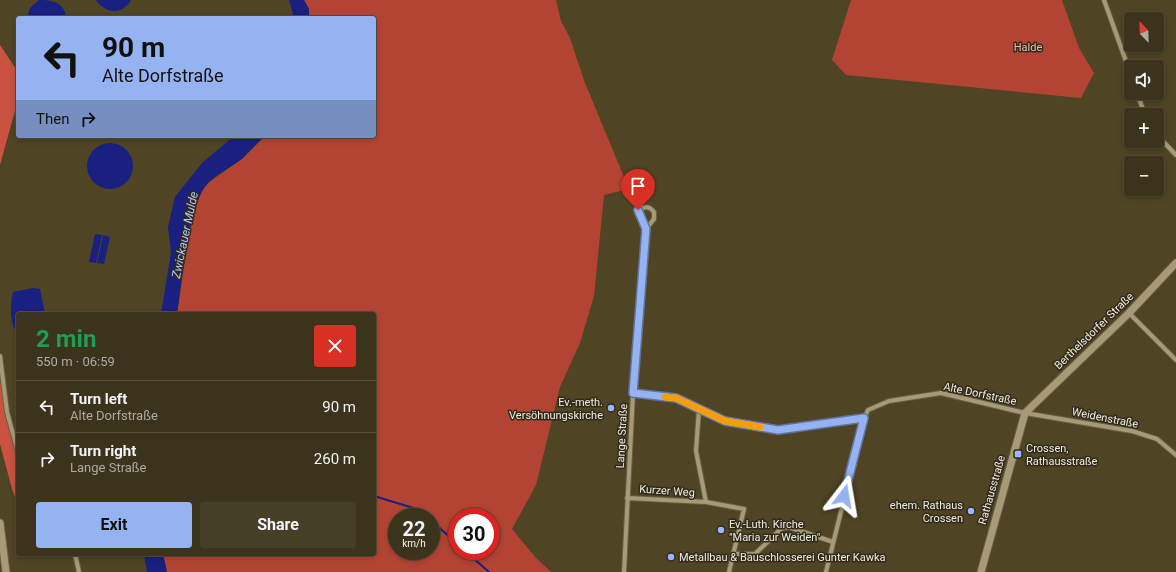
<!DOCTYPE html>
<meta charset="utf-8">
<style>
body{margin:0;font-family:Roboto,sans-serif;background:#463f28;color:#f1f3f6;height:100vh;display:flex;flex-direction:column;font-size:15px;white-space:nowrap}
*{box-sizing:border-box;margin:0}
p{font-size:13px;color:#acaaa3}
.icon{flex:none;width:22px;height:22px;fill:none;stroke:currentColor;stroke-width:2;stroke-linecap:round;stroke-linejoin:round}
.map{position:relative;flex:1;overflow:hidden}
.details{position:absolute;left:16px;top:312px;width:360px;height:244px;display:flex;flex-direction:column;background:#3b331b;border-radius:4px;box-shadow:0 2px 6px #0003,0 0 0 1px #544e3a}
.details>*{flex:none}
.banner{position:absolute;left:16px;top:16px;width:360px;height:122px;border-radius:4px;box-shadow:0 2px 6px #0003,0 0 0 1px #544e3a;background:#95b2f1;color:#111;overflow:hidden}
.needle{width:26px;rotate:337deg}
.fabs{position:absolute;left:1124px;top:12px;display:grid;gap:8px}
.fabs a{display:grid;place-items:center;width:40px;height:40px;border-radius:4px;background:#3b331b;box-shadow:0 2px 6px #0003,0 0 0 1px #544e3a;font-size:20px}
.speed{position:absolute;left:388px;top:508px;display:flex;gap:8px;font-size:20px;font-weight:700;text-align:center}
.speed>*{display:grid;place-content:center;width:52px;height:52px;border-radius:50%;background:#3b331b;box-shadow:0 2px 6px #0003,0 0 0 1px #544e3a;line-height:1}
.speed small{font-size:10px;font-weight:400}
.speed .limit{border:6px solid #d22;background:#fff;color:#111}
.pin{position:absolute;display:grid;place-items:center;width:34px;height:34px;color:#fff;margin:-41px -17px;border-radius:50% 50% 50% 0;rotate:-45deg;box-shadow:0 0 4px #0007}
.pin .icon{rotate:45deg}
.me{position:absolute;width:44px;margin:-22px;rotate:14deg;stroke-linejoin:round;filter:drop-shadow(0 0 3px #0008)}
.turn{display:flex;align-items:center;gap:14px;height:84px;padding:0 20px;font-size:18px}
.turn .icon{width:52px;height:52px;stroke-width:2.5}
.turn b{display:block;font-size:28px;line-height:34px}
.then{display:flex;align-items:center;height:38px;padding:0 20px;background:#0003;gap:8px;font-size:15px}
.round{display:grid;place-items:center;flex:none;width:42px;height:42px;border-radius:4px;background:#463f28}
.summary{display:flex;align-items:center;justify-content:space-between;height:68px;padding:0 20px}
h1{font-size:24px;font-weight:700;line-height:30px;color:#1e9e55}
.button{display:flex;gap:8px;margin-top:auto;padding:8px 20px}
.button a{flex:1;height:46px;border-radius:4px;background:#95b2f1;color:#111;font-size:16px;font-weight:700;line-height:46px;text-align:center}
.button a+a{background:#463f28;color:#f1f3f6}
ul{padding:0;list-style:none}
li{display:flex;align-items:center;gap:12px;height:52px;padding:0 20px;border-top:1px solid #544e3a}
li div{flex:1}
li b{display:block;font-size:15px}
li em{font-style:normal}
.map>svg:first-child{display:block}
</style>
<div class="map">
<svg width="1176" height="572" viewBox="0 0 1176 572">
<rect width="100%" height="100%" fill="#4f4424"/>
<path fill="#b34434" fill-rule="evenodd" d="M304,0H556L561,21L570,38L585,83L629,189L604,195L594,296L580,343L560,387L536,485L512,529L536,558L551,572H167L163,554H374V314H177L187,246L194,212L200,194L208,183L243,158L265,136H374V18H309V9ZM397,517H431V551H397ZM457,517H491V551H457Z
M851,0H1062L1079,48L1094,73L1081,98L846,75L832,60Z"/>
<path fill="#c95240" d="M0,45L18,72V100L0,165Z
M0,379L18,460V504L12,489L0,444Z"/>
<path fill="#1a2080" d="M39,0C52,0 65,2 66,18H27L30,8Z
M96,0H131C123,15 105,14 96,0Z
M289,0H304L309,9V18H294Z
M234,136H265C257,143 250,151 243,158C232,167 218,173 208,183C188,204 182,283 177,314H161L171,252L168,227L175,197L202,163Z
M87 166a23 23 0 1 1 46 0a23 23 0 1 1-46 0Z
M95,234L102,235L96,263L89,262Z
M103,235L110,237L104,264L97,263Z
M33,288L40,289L45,314H18V334C9,323 10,305 13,292Z
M144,554H163L167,572H147Z"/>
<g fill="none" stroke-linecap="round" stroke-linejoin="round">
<path stroke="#1a2080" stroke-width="2" d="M374,496L420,510L428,517
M431,520L457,544
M465,551L489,572"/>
<g stroke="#696043" stroke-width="6">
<path id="minor" d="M1104,0L1131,75
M1137,93L1145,115
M1157,135L1176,155
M1129,313L1176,360
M0,356L7,412L18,452
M633,393L676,398L725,421L778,430L864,419L868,410L889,401L941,393L1025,413L1132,431L1157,439L1176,455
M699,409L696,451L706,502
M627,498L706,502L744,509L729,572
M75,554L79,572
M735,554H755L782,528L789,527L833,542
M624,572L633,393L646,229L638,210C644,207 649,205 654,212V219L646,229
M826,572L864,419"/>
</g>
<g stroke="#696043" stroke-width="9">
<path id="tertiary" d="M0,523L6,572
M981,572L1025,413L1129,313L1176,263"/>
</g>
<use href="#minor" stroke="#a69a77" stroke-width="4"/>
<use href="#tertiary" stroke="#a69a77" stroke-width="7"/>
</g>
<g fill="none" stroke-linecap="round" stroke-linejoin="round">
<g stroke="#61749d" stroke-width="10">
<path id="route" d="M638,210L646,229L633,393L676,398L725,421L778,430L864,418L844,496"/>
</g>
<use href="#route" stroke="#95b2f1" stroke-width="7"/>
<path stroke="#f59e0b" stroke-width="7" d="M665,397L676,398L725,421L760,427"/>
</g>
<g fill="#9eb4fd" stroke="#302b1d" stroke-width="1.5">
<circle cx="611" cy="408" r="4"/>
<rect x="1014" y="450" width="8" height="8" rx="2"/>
<circle cx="971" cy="511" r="4"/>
<circle cx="721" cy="530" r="4"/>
<circle cx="671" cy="557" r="4"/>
</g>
<g text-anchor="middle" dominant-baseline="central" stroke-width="3" stroke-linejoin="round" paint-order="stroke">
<g font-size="11" fill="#f5b7ab" stroke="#302b1d">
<text x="1028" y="47">Halde</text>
</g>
<g font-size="11" fill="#f1ebd9" stroke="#302b1d">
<text transform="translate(1094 331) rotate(-44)">Berthelsdorfer Straße</text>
<text transform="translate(980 394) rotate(12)">Alte Dorfstraße</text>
<text transform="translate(1105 418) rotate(11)">Weidenstraße</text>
<text transform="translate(622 436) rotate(-87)">Lange Straße</text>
<text transform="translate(992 490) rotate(-74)">Rathausstraße</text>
<text transform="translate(667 491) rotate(4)">Kurzer Weg</text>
</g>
<g font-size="11" fill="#f1ebd9" stroke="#302b1d" text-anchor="start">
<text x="603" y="402" text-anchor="end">Ev.-meth.<tspan x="603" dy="13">Versöhnungskirche</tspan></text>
<text x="1026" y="448">Crossen,<tspan x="1026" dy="13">Rathausstraße</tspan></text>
<text x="963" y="505" text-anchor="end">ehem. Rathaus<tspan x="963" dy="13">Crossen</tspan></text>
<text x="729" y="524">Ev.-Luth. Kirche<tspan x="729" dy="13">"Maria zur Weiden"</tspan></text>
<text x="679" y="557">Metallbau &amp; Bauschlosserei Gunter Kawka</text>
</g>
<g font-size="12" font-style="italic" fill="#b5c6f9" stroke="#302b1d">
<text transform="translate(185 235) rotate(-78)">Zwickauer Mulde</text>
</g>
</g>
</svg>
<div class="fabs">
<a><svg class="needle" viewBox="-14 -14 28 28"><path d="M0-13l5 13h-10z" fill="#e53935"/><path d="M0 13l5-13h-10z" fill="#acaaa3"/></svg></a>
<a><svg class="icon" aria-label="sound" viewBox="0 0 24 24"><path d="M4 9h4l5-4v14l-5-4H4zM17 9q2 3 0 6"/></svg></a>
<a>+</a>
<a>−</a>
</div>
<div class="speed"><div>22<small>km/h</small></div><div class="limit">30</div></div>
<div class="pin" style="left:638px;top:210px;background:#d93025"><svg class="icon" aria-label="arrive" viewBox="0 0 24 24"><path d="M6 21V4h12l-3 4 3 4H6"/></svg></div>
<svg class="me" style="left:844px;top:496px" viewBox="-20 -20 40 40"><path d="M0-17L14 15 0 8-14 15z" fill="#95b2f1" stroke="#fff" stroke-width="4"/></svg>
<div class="banner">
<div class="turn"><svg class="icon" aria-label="left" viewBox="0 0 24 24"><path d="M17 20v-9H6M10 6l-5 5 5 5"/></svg><div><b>90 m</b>Alte Dorfstraße</div></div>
<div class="then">Then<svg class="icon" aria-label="right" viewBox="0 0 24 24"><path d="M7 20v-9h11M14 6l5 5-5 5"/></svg></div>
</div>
<section class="details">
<div class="summary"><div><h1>2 min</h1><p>550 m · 06:59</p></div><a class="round" style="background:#d93025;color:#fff"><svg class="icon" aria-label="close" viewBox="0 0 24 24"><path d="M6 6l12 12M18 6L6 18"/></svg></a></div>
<ul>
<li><svg class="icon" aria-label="left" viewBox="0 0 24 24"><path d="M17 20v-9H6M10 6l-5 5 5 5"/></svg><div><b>Turn left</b><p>Alte Dorfstraße</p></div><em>90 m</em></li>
<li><svg class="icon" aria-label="right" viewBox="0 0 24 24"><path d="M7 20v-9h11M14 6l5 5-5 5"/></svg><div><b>Turn right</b><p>Lange Straße</p></div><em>260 m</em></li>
</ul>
<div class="button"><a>Exit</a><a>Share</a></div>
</section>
</div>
